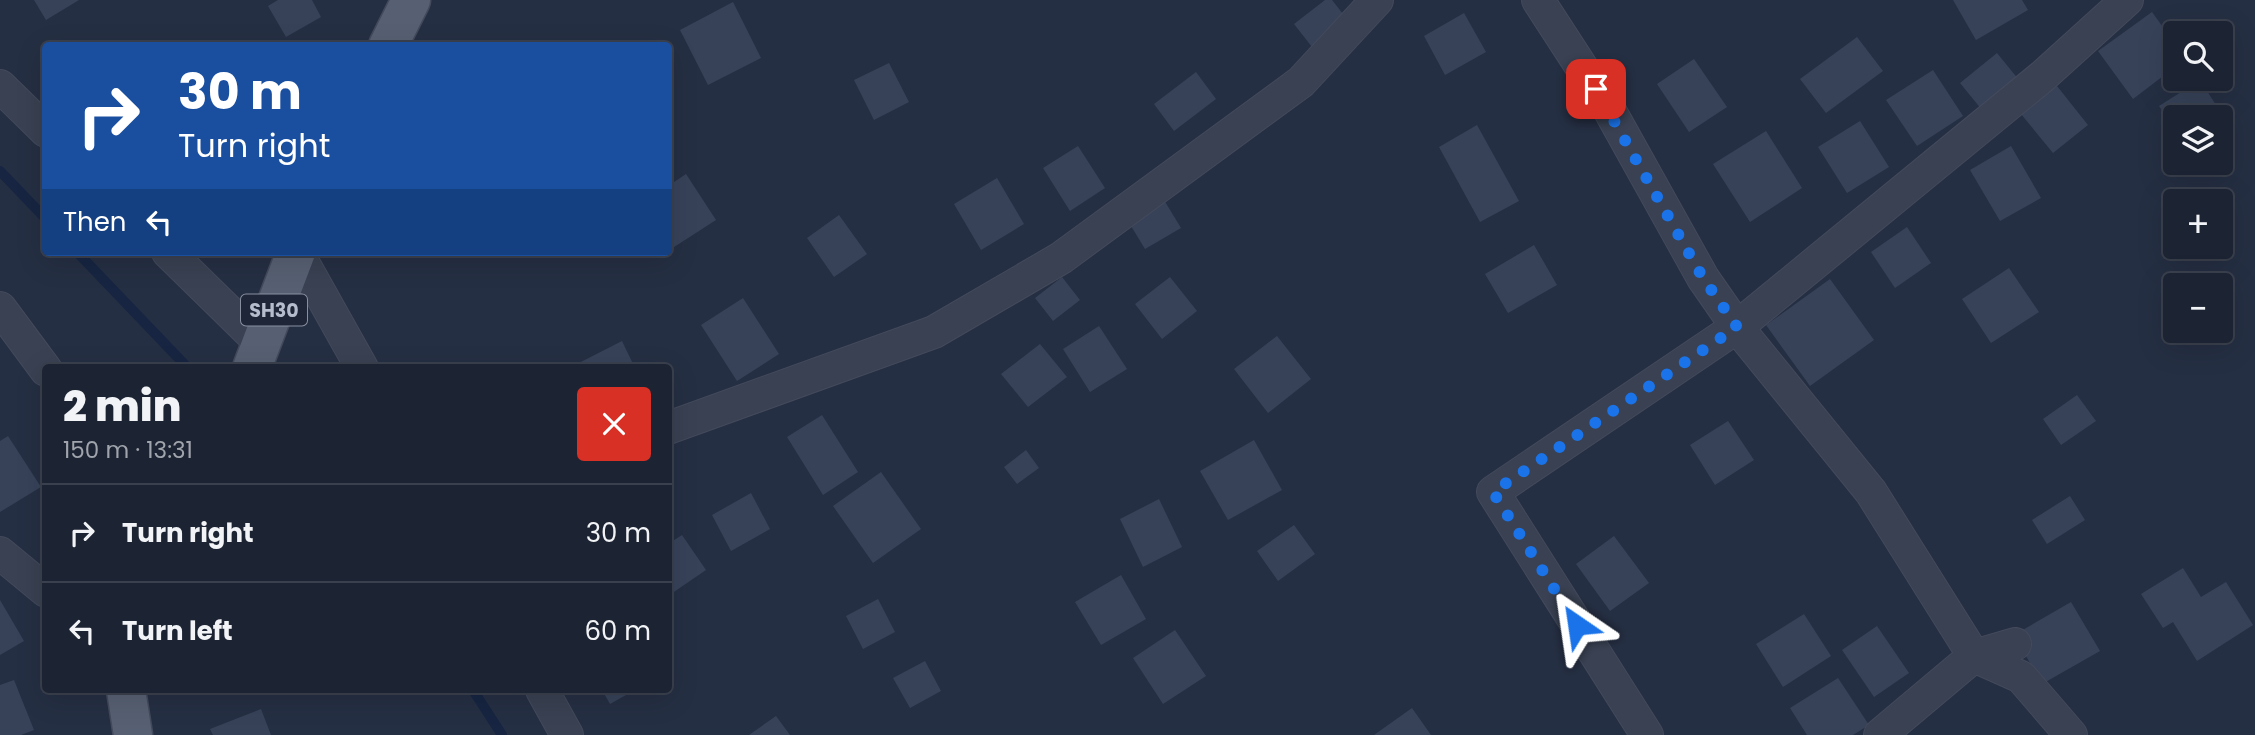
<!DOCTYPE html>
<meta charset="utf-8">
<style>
body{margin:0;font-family:Poppins,sans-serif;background:#252b3a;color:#f1f3f6;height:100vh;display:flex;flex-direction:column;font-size:26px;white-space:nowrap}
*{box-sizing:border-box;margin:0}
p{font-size:23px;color:#a0a4ac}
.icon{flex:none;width:38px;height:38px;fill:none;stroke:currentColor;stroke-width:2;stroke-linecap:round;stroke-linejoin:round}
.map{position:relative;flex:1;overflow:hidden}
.sheet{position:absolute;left:42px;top:364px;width:630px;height:329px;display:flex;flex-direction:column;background:#1c2332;border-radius:7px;box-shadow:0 7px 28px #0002,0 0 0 2px #3a404d}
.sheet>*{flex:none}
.banner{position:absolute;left:42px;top:42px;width:630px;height:214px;border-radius:7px;box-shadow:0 7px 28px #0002,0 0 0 2px #3a404d;background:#1a4fa0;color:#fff;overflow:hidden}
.tools{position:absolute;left:2163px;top:21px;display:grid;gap:14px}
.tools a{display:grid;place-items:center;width:70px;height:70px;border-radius:7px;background:#1c2332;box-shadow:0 7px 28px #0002,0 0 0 2px #3a404d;font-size:35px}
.pin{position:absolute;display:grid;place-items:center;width:60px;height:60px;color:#fff;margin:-30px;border-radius:14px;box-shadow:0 4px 10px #0006}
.me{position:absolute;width:77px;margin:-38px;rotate:328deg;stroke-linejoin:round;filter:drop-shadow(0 0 5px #0008)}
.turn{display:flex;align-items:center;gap:24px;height:147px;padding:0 21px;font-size:32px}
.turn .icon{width:91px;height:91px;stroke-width:2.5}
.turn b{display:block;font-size:49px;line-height:60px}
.then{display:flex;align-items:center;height:66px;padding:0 21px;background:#0003;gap:14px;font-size:26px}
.round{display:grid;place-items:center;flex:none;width:74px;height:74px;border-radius:7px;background:#252b3a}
.summary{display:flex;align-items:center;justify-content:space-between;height:119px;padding:0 21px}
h1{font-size:42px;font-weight:800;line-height:52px}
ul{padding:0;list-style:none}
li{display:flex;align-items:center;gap:21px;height:98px;padding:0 21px;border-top:2px solid #3a404d}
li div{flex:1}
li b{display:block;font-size:26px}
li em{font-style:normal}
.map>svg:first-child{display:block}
</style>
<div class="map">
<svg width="2255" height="735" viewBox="0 0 2255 735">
<rect width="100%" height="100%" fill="#252f43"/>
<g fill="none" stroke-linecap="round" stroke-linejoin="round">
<path stroke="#172542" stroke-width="10" d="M0,171L46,219
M77,252L188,368
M473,690L502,735"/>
</g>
<path fill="#374259" d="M34,0H79L46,20Z
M278,0H312L321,17L286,37L268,6Z
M1325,0H1332L1347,19L1312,47L1294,24Z
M1953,0H2022L2028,10L1976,40Z
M733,2L761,58L708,85L680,30Z
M2152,12L2175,44V67L2133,99L2098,51Z
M1464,13L1486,52L1445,75L1424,36Z
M1857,37L1883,71L1826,113L1800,79Z
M1997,53L2019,80L1982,110L1960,83Z
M1694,59L1727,107L1689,132L1657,84Z
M889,63L909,102L874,120L854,80Z
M1933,70L1963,116L1917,146L1886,100Z
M1196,72L1216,99L1174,131L1154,104Z
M2200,80L2223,116L2175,117V130L2159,106Z
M2057,86L2088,125L2053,153L2021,114Z
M1860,121L1889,167L1847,193L1818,147Z
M1477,125L1519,201L1480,222L1439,147Z
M1766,131L1802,188L1750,222L1713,164Z
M1078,146L1105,188L1070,211L1043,168Z
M2011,146L2041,198L2000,221L1970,170Z
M686,174L716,220L671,249L668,246V186Z
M997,178L1024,224L981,250L954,204Z
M1164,200L1181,228L1145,249L1128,221Z
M839,215L867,254L834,277L807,238Z
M1907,227L1931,263L1895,288L1871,252Z
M1534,245L1557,285L1508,313L1485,274Z
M2009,268L2039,312L1991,343L1962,299Z
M1062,277L1080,300L1053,321L1035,298Z
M1170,277L1197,311L1162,339L1135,304Z
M1830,279L1874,340L1810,386L1766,325Z
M743,298L779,354L737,381L701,325Z
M1099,326L1127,369L1090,392L1063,349Z
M1277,336L1311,379L1268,413L1234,369Z
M622,341L635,368H569Z
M1040,344L1067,377L1028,407L1001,374Z
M2077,395L2096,421L2061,445L2043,419Z
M822,415L858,472L823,495L787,437Z
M1728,421L1754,460L1715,485L1690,445Z
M8,436L41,487L0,512V441Z
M1254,440L1282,490L1228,520L1200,471Z
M1026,450L1039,468L1017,484L1004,467Z
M881,472L921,529L873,563L833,506Z
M751,493L770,529L731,551L712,515Z
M2070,496L2085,520L2047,544L2032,520Z
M1159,499L1182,547L1143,567L1120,519Z
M1294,525L1315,554L1278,581L1257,551Z
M682,535L706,570L668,596V544Z
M1614,536L1649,583L1610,611L1576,564Z
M2183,568L2201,597L2226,582L2253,625L2197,661L2173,622L2163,628L2141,594Z
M1121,575L1146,619L1101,645L1075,602Z
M878,599L895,632L863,649L846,616Z
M0,600L24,641L0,655Z
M2071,602L2100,651L2042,684L2014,635Z
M1804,614L1831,656L1783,687L1756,644Z
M1877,626L1909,673L1874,697L1842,650Z
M1175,630L1206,676L1163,704L1133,658Z
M925,661L941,691L910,708L893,678Z
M1838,678L1869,725L1853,735H1807L1790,708Z
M14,680L34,730L21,735H0V685Z
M602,690H635L610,704Z
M1412,708L1431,735H1374Z
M261,709L271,735H213L210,729Z
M776,716L790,735H749Z"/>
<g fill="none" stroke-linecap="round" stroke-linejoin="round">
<g stroke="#434a5c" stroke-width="34">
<path id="street" d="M1538,0L1610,111L1703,278L1737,327L1871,492L1974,656L2021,677L2071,735
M0,86L46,131
M168,252L262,344
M297,252L362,368
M0,308L46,370
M668,428L934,332L1061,258L1301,82L1377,0
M0,553L46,591
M542,690L567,735
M1647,735L1493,492L1737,327L2043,76L2127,0
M1880,735L1974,656L2015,644"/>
</g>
<g stroke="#434a5c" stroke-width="41">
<path id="primary" d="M388,46L411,0
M252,368L296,252
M126,690L133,735"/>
</g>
<use href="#street" stroke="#394152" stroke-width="32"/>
<use href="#primary" stroke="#576072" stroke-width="38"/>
</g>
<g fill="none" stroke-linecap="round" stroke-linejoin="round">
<path stroke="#1a73e8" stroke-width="12" stroke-dasharray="0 21.6" d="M1577,625L1493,492L1737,327L1703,278L1596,89"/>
</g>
<g text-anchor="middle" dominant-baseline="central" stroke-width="7" stroke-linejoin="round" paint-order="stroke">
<rect fill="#1e2638" stroke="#8890a0" stroke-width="2" x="241" y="294.5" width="66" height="31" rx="5"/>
<g font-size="19" font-weight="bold" fill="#b6bdcc">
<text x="274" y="310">SH30</text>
</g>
</g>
</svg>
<div class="tools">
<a><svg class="icon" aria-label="search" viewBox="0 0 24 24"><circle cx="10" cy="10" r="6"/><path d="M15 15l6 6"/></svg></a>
<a><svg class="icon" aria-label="layers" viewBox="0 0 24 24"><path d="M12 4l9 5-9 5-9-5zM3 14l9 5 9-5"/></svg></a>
<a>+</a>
<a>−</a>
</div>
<div class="pin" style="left:1596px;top:89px;background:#d93025"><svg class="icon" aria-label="arrive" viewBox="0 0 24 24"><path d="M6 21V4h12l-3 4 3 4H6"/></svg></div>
<svg class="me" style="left:1577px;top:625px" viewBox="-20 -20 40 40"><path d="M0-17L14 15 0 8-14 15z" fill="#1a73e8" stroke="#fff" stroke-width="4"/></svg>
<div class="banner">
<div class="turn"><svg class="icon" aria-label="right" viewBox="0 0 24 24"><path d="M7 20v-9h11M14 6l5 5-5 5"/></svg><div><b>30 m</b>Turn right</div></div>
<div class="then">Then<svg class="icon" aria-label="left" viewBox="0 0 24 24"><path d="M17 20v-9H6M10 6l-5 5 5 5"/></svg></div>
</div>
<section class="sheet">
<div class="summary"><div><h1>2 min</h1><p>150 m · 13:31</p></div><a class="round" style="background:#d93025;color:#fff"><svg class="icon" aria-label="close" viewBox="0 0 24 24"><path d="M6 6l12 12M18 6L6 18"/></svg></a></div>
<ul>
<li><svg class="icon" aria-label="right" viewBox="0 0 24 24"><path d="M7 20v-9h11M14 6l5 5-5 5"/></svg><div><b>Turn right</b></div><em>30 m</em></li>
<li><svg class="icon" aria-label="left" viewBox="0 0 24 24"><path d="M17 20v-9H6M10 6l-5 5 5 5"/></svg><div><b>Turn left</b></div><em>60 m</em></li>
</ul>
</section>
</div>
